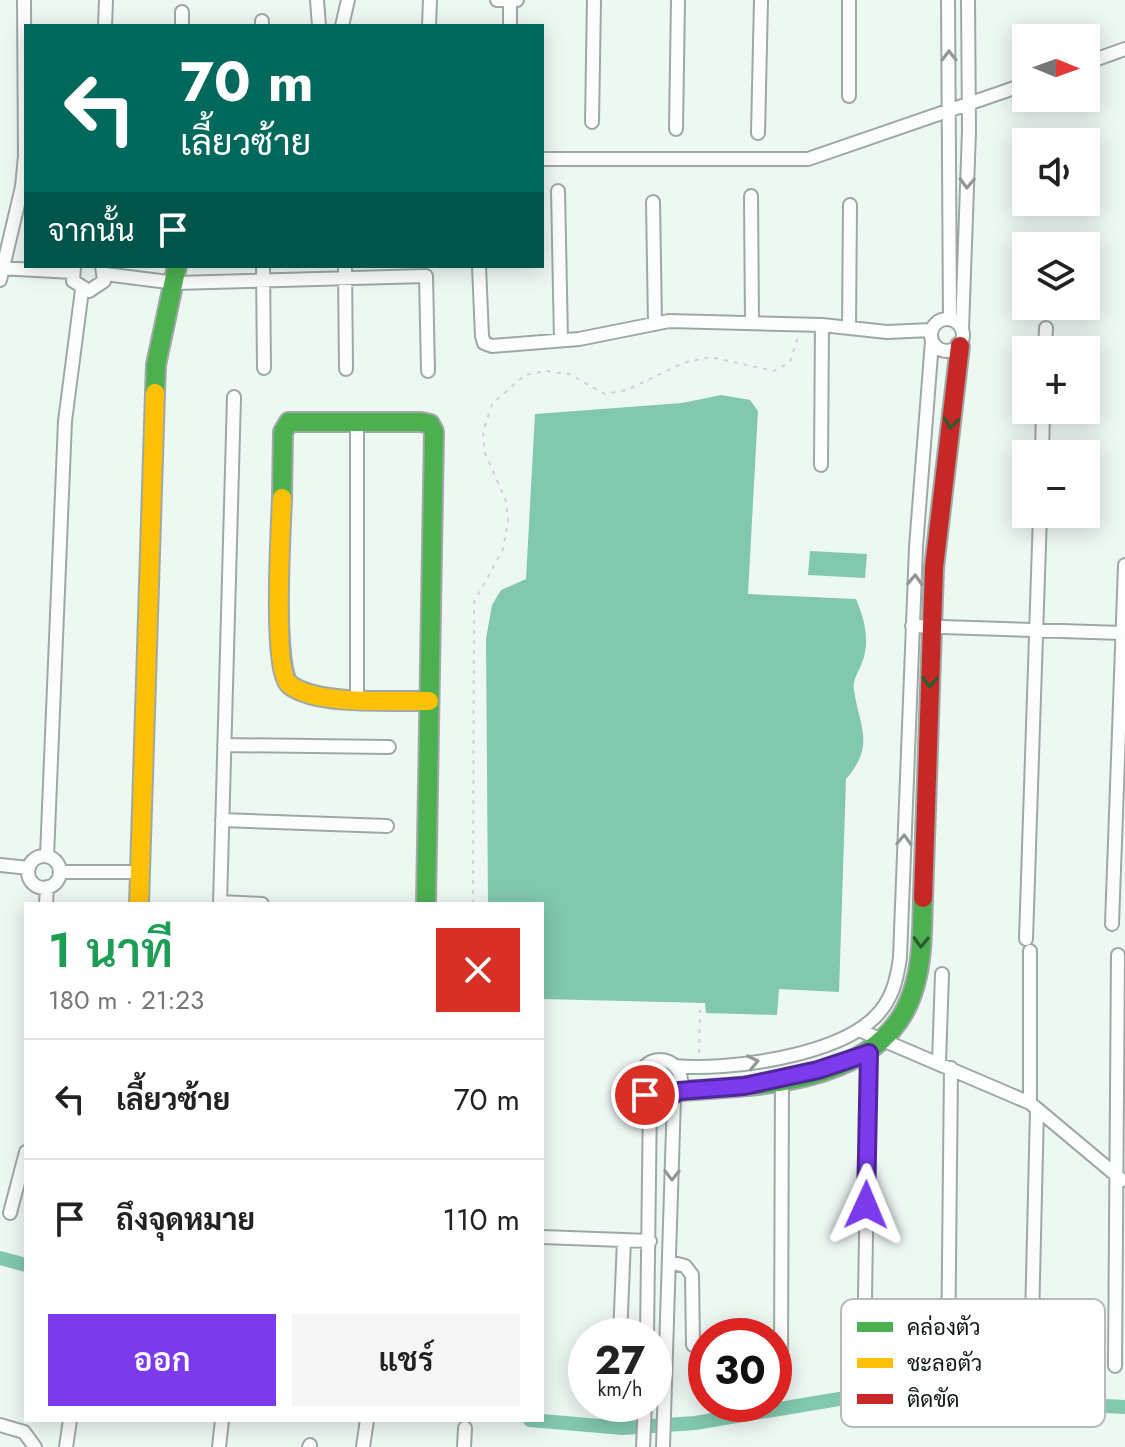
<!DOCTYPE html>
<html lang="th">
<meta charset="utf-8">
<style>
body{margin:0;font-family:Jost,Sarabun,sans-serif;background:#f6f6f6;color:#222;height:100vh;display:flex;flex-direction:column;font-size:30px;white-space:nowrap}
*{box-sizing:border-box;margin:0}
p{font-size:26px;color:#767676}
.icon{flex:none;width:44px;height:44px;fill:none;stroke:currentColor;stroke-width:2;stroke-linecap:round;stroke-linejoin:round}
.map{position:relative;flex:1;overflow:hidden}
.sheet{position:absolute;left:24px;top:902px;width:520px;height:520px;display:flex;flex-direction:column;background:#fff;border-radius:0px;box-shadow:0 4px 20px #0003}
.sheet>*{flex:none}
.guide{position:absolute;left:24px;top:24px;width:520px;height:244px;border-radius:0px;box-shadow:0 4px 20px #0003;background:#00695c;color:#fff;overflow:hidden}
.needle{width:52px;rotate:91deg}
.controls{position:absolute;left:1012px;top:24px;display:grid;gap:16px}
.controls a{display:grid;place-items:center;width:88px;height:88px;border-radius:0px;background:#fff;box-shadow:0 4px 20px #0003;font-size:40px}
.speed{position:absolute;left:568px;top:1318px;display:flex;gap:16px;font-size:40px;font-weight:700;text-align:center}
.speed>*{display:grid;place-content:center;width:104px;height:104px;border-radius:50%;background:#fff;box-shadow:0 4px 20px #0003;line-height:1}
.speed small{font-size:20px;font-weight:400}
.speed .limit{border:12px solid #d22;background:#fff;color:#111}
.pin{position:absolute;display:grid;place-items:center;width:68px;height:68px;color:#fff;margin:-34px;border:4px solid #fff;border-radius:50%;box-shadow:0 2px 8px #0007}
.me{position:absolute;width:88px;margin:-44px;rotate:1deg;stroke-linejoin:round;filter:drop-shadow(0 0 6px #0008)}
.turn{display:flex;align-items:center;gap:28px;height:168px;padding:0 24px;font-size:36px}
.turn .icon{width:104px;height:104px;stroke-width:2.5}
.turn b{display:block;font-size:56px;line-height:68px}
.then{display:flex;align-items:center;height:76px;padding:0 24px;background:#0003;gap:16px;font-size:30px}
.round{display:grid;place-items:center;flex:none;width:84px;height:84px;border-radius:0px;background:#f6f6f6}
.overview{display:flex;align-items:center;justify-content:space-between;height:136px;padding:0 24px}
h1{font-size:48px;font-weight:600;line-height:60px;color:#1e9e55}
.cta{display:flex;gap:16px;margin-top:auto;padding:16px 24px}
.cta a{flex:1;height:92px;border-radius:0px;background:#7c3aed;color:#fff;font-size:32px;font-weight:600;line-height:92px;text-align:center}
.cta a+a{background:#f6f6f6;color:#222}
ul{padding:0;list-style:none}
li{display:flex;align-items:center;gap:24px;height:120px;padding:0 24px;border-top:2px solid #e0e0e0}
li div{flex:1}
li b{display:block;font-size:30px}
li em{font-style:normal}
.map>svg:first-child{display:block}
</style>
<div class="map">
<svg width="1125" height="1447" viewBox="0 0 1125 1447">
<rect width="100%" height="100%" fill="#eef8f3"/>
<path fill="#81c8ae" d="M721,395L750,400L758,411L748,594L856,599C864,618 870,639 863,660C860,670 852,679 854,690C859,726 876,745 846,779L839,992L779,989L777,1015L706,1013L705,1003L542,999V904H488L486,639L492,605L501,590L526,579L535,414L682,403Z
M810,551L867,554L865,578L808,575Z"/>
<g fill="none" stroke-linecap="round" stroke-linejoin="round">
<path stroke="#81c8ae" stroke-width="14" d="M0,1258L26,1265
M530,1420L623,1428L695,1423L869,1394L1125,1407"/>
<g stroke="#9fa9a4" stroke-width="16">
<path id="street" d="M317,0L319,26
M497,0H517
M948,0L950,319
M182,12V26
M262,21V26
M105,26L106,0
M342,26L348,0
M429,26L430,0
M510,26V0
M1086,63L1125,49
M849,96V0
M592,122L594,0
M676,129L678,0
M758,133L761,0
M542,159H808L1026,84
M558,191L561,340
M751,196L752,323
M653,202L655,324
M263,266L264,368
M345,266L346,369
M479,266L482,336L484,343L492,346L579,339L669,321L822,325L887,332L931,330
M74,267L73,281L89,291L104,281L102,266
M0,268L72,272
M105,274L176,283L426,276L428,371
M0,280L22,187L25,156L24,0
M931 335a16 16 0 1 1 32 0a16 16 0 1 1-32 0Z
M849,328L850,205
M962,329L969,131L968,0
M1045,350L1046,328
M1042,454L1043,410
M821,465L822,325
M912,626L1122,633
M357,699V422
M224,745L389,747
M222,820L387,826
M47,856L65,421L82,290
M28 872a16 16 0 1 1 32 0a16 16 0 1 1-32 0Z
M0,865L29,868
M60,872H139
M220,902L262,904
M46,904L47,887
M220,904L234,397
M1112,924L1125,565
M1026,939L1040,514
M859,1030L1030,1103L1122,1180
M639 1081a21 21 0 1 1 42 0a21 21 0 1 1-42 0Z
M939,1063L942,974
M675,1066C728,1071 835,1056 874,1018C892,1001 897,980 900,957L916,547L932,341
M1030,1103V951
M10,1213L26,1152
M542,1237L650,1241
M670,1262L685,1266L692,1275L693,1345
M620,1336L624,1240
M647,1336L650,1099
M864,1358L869,1053
M948,1360L951,1068
M781,1361L782,1078
M1031,1363L1037,1109
M1115,1366L1118,955
M0,1425L24,1432L35,1447
M66,1447L70,1420
M219,1447L222,1420
M309,1447L310,1445
M363,1447L367,1420
M464,1447L465,1428
M643,1447L645,1404
M663,1447L674,1097"/>
</g>
<g stroke="#9fa9a4" stroke-width="22">
<path id="fast" d="M155,393L156,365L177,266
M282,498L283,432L289,422H421L430,424L434,432L426,904
M679,1091C758,1086 882,1084 912,994C923,963 922,930 923,898"/>
</g>
<g stroke="#9fa9a4" stroke-width="22">
<path id="slow" d="M282,498C281,527 272,672 290,685C318,706 394,700 429,701
M139,904L155,393"/>
</g>
<g stroke="#9fa9a4" stroke-width="22">
<path id="jam" d="M923,898L934,568L960,346"/>
</g>
<path stroke="#cfd3d2" stroke-width="2" stroke-dasharray="4 6" stroke-linecap="butt" d="M473,904L474,602L503,549L508,521L506,501L485,453L483,432L492,404L525,375L546,371L569,374L605,394L627,390L683,363L710,357L774,371L790,362L798,337
M699,1053L700,1010"/>
<use href="#street" stroke="#fcfefd" stroke-width="12"/>
<use href="#fast" stroke="#4caf50" stroke-width="18"/>
<use href="#slow" stroke="#ffc107" stroke-width="18"/>
<use href="#jam" stroke="#c62828" stroke-width="18"/>
</g>
<defs><path id="oneway-chevron" d="M-2-3.5L2.5 0L-2 3.5" fill="none" stroke-width="1.6" stroke-linecap="round" stroke-linejoin="round" transform="scale(2)"/></defs>
<g stroke="#909794">
<use href="#oneway-chevron" transform="translate(949 56) rotate(-91)"/>
<use href="#oneway-chevron" transform="translate(967 183) rotate(92)"/>
<use href="#oneway-chevron" transform="translate(915 580) rotate(-87)"/>
<use href="#oneway-chevron" transform="translate(904 840) rotate(-88)"/>
<use href="#oneway-chevron" transform="translate(753 1062) rotate(-12)"/>
<use href="#oneway-chevron" transform="translate(672 1175) rotate(91)"/>
</g>
<g stroke="#295c2f">
<use href="#oneway-chevron" transform="translate(951 423) rotate(97)"/>
<use href="#oneway-chevron" transform="translate(930 682) rotate(92)"/>
<use href="#oneway-chevron" transform="translate(921 942) rotate(92)"/>
</g>
<g fill="none" stroke-linecap="round" stroke-linejoin="round">
<g stroke="#51269a" stroke-width="20">
<path id="route" d="M645,1095L662,1102L679,1091L744,1086L818,1070L869,1053L866,1205"/>
</g>
<use href="#route" stroke="#7c3aed" stroke-width="14"/>
</g>
<rect x="841" y="1299" width="264" height="128" rx="12" fill="#fff" stroke="#b6bab8" stroke-width="2"/>
<rect x="857" y="1322" width="36" height="10" fill="#4caf50"/>
<rect x="857" y="1358" width="36" height="10" fill="#ffc107"/>
<rect x="857" y="1394" width="36" height="10" fill="#c62828"/>
<g font-size="22" fill="#0c1914">
<text x="907" y="1335">คล่องตัว</text>
<text x="907" y="1371">ชะลอตัว</text>
<text x="907" y="1407">ติดขัด</text>
</g>
</svg>
<div class="controls">
<a><svg class="needle" viewBox="-14 -14 28 28"><path d="M0-13l5 13h-10z" fill="#e53935"/><path d="M0 13l5-13h-10z" fill="#767676"/></svg></a>
<a><svg class="icon" aria-label="sound" viewBox="0 0 24 24"><path d="M4 9h4l5-4v14l-5-4H4zM17 9q2 3 0 6"/></svg></a>
<a><svg class="icon" aria-label="layers" viewBox="0 0 24 24"><path d="M12 4l9 5-9 5-9-5zM3 14l9 5 9-5"/></svg></a>
<a>+</a>
<a>−</a>
</div>
<div class="speed"><div>27<small>km/h</small></div><div class="limit">30</div></div>
<div class="pin" style="left:645px;top:1095px;background:#d93025"><svg class="icon" aria-label="arrive" viewBox="0 0 24 24"><path d="M6 21V4h12l-3 4 3 4H6"/></svg></div>
<svg class="me" style="left:866px;top:1205px" viewBox="-20 -20 40 40"><path d="M0-17L14 15 0 8-14 15z" fill="#7c3aed" stroke="#fff" stroke-width="4"/></svg>
<div class="guide">
<div class="turn"><svg class="icon" aria-label="left" viewBox="0 0 24 24"><path d="M17 20v-9H6M10 6l-5 5 5 5"/></svg><div><b>70 m</b>เลี้ยวซ้าย</div></div>
<div class="then">จากนั้น<svg class="icon" aria-label="arrive" viewBox="0 0 24 24"><path d="M6 21V4h12l-3 4 3 4H6"/></svg></div>
</div>
<section class="sheet">
<div class="overview"><div><h1>1 นาที</h1><p>180 m · 21:23</p></div><a class="round" style="background:#d93025;color:#fff"><svg class="icon" aria-label="close" viewBox="0 0 24 24"><path d="M6 6l12 12M18 6L6 18"/></svg></a></div>
<ul>
<li><svg class="icon" aria-label="left" viewBox="0 0 24 24"><path d="M17 20v-9H6M10 6l-5 5 5 5"/></svg><div><b>เลี้ยวซ้าย</b></div><em>70 m</em></li>
<li><svg class="icon" aria-label="arrive" viewBox="0 0 24 24"><path d="M6 21V4h12l-3 4 3 4H6"/></svg><div><b>ถึงจุดหมาย</b></div><em>110 m</em></li>
</ul>
<div class="cta"><a>ออก</a><a>แชร์</a></div>
</section>
</div>
